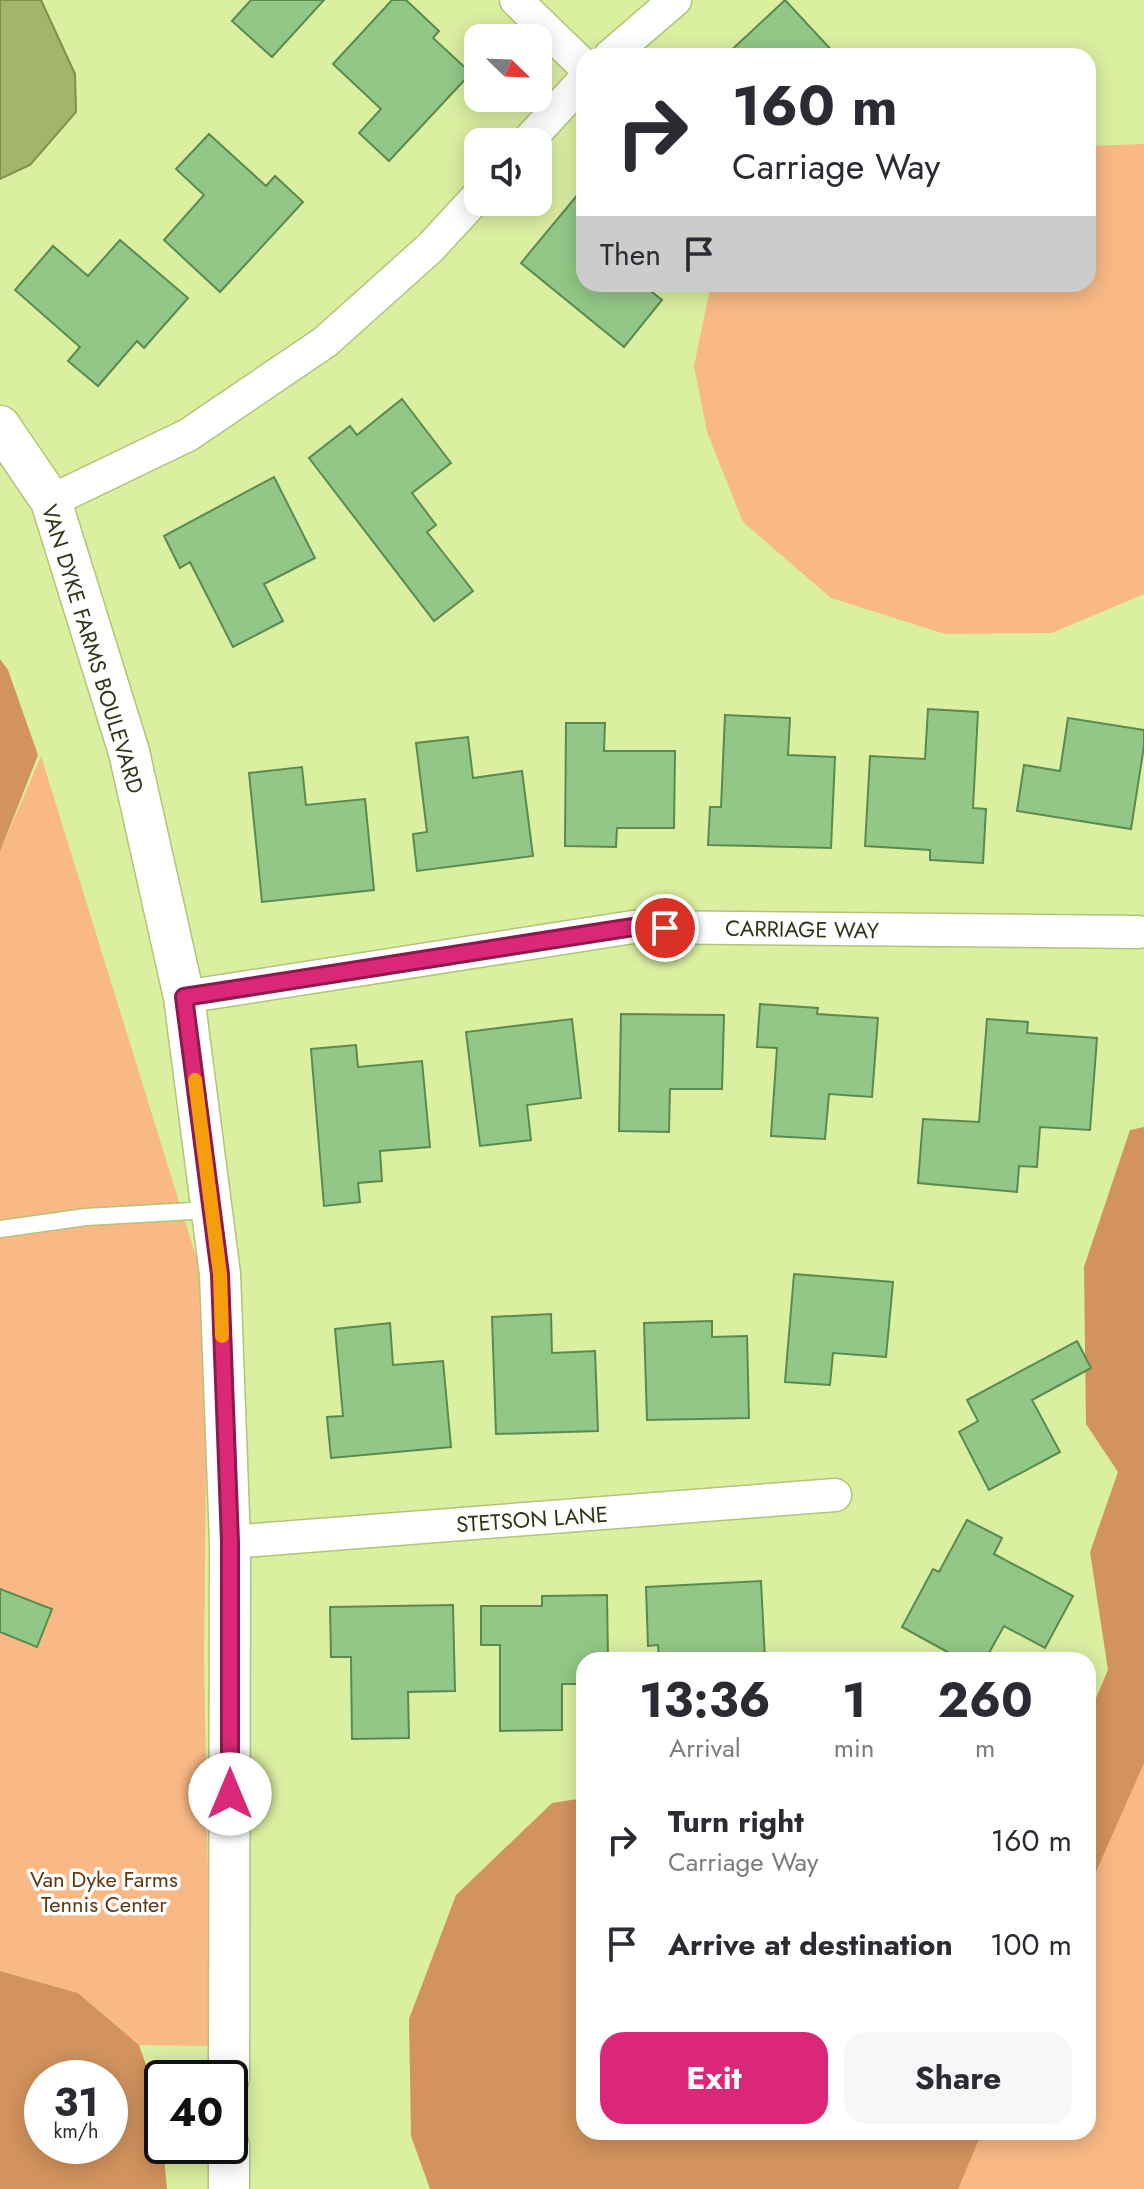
<!DOCTYPE html>
<style>
body{margin:0;font-family:Jost,sans-serif;background:#f7f7f7;color:#2b2b33;height:100vh;display:flex;flex-direction:column;font-size:30px;white-space:nowrap}
*{box-sizing:border-box;margin:0}
p{font-size:26px;color:#7c7c81}
.icon{flex:none;width:44px;height:44px;fill:none;stroke:currentColor;stroke-width:2;stroke-linecap:round;stroke-linejoin:round}
.map{position:relative;flex:1;overflow:hidden}
.sheet{position:absolute;left:576px;top:1652px;width:520px;height:488px;display:flex;flex-direction:column;background:#fff;border-radius:24px;box-shadow:0 4px 20px #0003}
.sheet>*{flex:none}
.top-card{position:absolute;left:576px;top:48px;width:520px;height:244px;border-radius:24px;box-shadow:0 4px 20px #0003;background:#fff;color:#2b2b33;overflow:hidden}
.needle{width:52px;rotate:113deg}
.tools{position:absolute;left:464px;top:24px;display:grid;gap:16px}
.tools a{display:grid;place-items:center;width:88px;height:88px;border-radius:16px;background:#fff;box-shadow:0 4px 20px #0003;font-size:40px}
.speed{position:absolute;left:24px;top:2060px;display:flex;gap:16px;font-size:40px;font-weight:700;text-align:center}
.speed>*{display:grid;place-content:center;width:104px;height:104px;border-radius:50%;background:#fff;box-shadow:0 4px 20px #0003;line-height:1}
.speed small{font-size:20px;font-weight:400}
.speed .limit{border:4px solid #111;border-radius:12px;background:#fff;color:#111}
.pin{position:absolute;display:grid;place-items:center;width:68px;height:68px;color:#fff;margin:-34px;border:4px solid #fff;border-radius:50%;box-shadow:0 2px 8px #0007}
.me{position:absolute;width:88px;margin:-44px;rotate:0deg;stroke-linejoin:round;filter:drop-shadow(0 0 6px #0008)}
.turn{display:flex;align-items:center;gap:28px;height:168px;padding:0 24px;font-size:36px}
.turn .icon{width:104px;height:104px;stroke-width:2.5}
.turn b{display:block;font-size:56px;line-height:68px}
.then{display:flex;align-items:center;height:76px;padding:0 24px;background:#0003;gap:16px;font-size:30px}
.eta{display:flex;justify-content:space-evenly;align-items:center;height:136px;text-align:center}
.eta b{font-size:48px;font-weight:700;line-height:56px}
.cta{display:flex;gap:16px;margin-top:auto;padding:16px 24px}
.cta a{flex:1;height:92px;border-radius:24px;background:#db2777;color:#fff;font-size:32px;font-weight:700;line-height:92px;text-align:center}
.cta a+a{background:#f7f7f7;color:#2b2b33}
ul{padding:0;list-style:none}
li{display:flex;align-items:center;gap:24px;height:104px;padding:0 24px}
li div{flex:1}
li b{display:block;font-size:30px}
li em{font-style:normal}
.map>svg:first-child{display:block}
</style>
<div class="map">
<svg width="1144" height="2189" viewBox="0 0 1144 2189">
<rect width="100%" height="100%" fill="#dbefa1"/>
<path fill="#f8b986" d="M1144,144V594L1052,633L945,634L831,598L743,522L707,432L694,366L711,284H1088V146Z
M41,756L208,1295L204,1657L211,2046L139,2045L78,1993L0,1971V852Z
M1144,1537V2189H479L584,2132H1088V1717L1108,1670Z"/>
<path fill="#d2935e" fill-rule="evenodd" d="M0,659L8,670L38,755L0,852Z
M1144,1127V1763L1088,1890V1717L1108,1670L1090,1552L1118,1472L1086,1424L1084,1267L1130,1130Z
M584,1798V2132H982L958,2189H430L411,2136L409,2019L456,1895L552,1803Z
M0,1971L78,1993L139,2045L159,2102L167,2189H0ZM42,2078H110V2146H42Z"/>
<path fill="#a2b568" stroke="#808f50" stroke-width="2" d="M0,0H41L75,74L76,112L30,165L0,179Z"/>
<path fill="#93c787" stroke="#5a8a4f" stroke-width="2" d="M251,0H324L272,57L232,21Z
M392,0H406L439,31L433,38L471,73L389,161L359,133L381,109L333,64Z
M785,0L837,56H725L753,30Z
M209,134L266,186L275,176L303,202L220,292L164,240L204,195L176,169Z
M584,187V284H642L662,300L624,347L521,263Z
M120,240L188,298L144,348L137,341L98,386L68,361L80,347L15,290L53,246L88,276Z
M402,399L451,463L412,493L436,525L427,532L473,591L434,621L309,458L350,426L357,435Z
M274,477L315,558L264,584L283,621L233,647L190,562L180,568L164,536Z
M928,709L978,712L973,808L986,809L983,863L930,860V850L865,846L870,756L925,759Z
M725,715L790,718L788,755L835,757L831,848L708,845L710,807H721Z
M1068,718L1144,730V746L1131,829L1017,811L1024,765L1060,771Z
M566,723H605L604,751H675L674,828H617L616,847L565,846Z
M468,737L473,778L522,771L533,856L417,871L413,834L427,832L416,743Z
M302,767L306,805L365,799L374,890L262,902L249,773Z
M760,1004L818,1008L817,1014L878,1018L872,1097L829,1094L825,1139L771,1136L777,1048L757,1047Z
M621,1014L724,1015L722,1089H670L669,1132L619,1131Z
M572,1019L581,1098L527,1105L531,1140L480,1146L466,1032Z
M987,1019L1028,1022L1027,1033L1097,1038L1090,1130L1040,1127L1037,1167L1019,1166L1017,1192L918,1183L923,1119L979,1122Z
M356,1045L358,1067L422,1061L430,1147L380,1151L382,1181L358,1183L360,1202L324,1206L311,1049Z
M794,1274L893,1282L886,1357L833,1353L830,1385L785,1382Z
M551,1314L552,1353L595,1351L598,1431L496,1434L492,1317Z
M712,1321V1337L747,1336L749,1418L647,1420L644,1323Z
M390,1323L393,1365L443,1361L451,1447L331,1458L327,1417L343,1416L335,1329Z
M1077,1341L1091,1368L1032,1400L1060,1452L989,1490L959,1432L978,1421L967,1400Z
M967,1520L1002,1538L994,1554L1073,1596L1045,1648L1004,1626L985,1660H962L902,1627L933,1569L939,1572Z
M761,1581L765,1660H659L658,1645L648,1646L646,1587Z
M0,1589L52,1609L37,1647L0,1632Z
M607,1595L608,1660H584V1684H562V1730L500,1731V1645H481V1606H542V1596Z
M453,1605L455,1691L408,1692L409,1738L352,1739L351,1657H331L330,1607Z"/>
<g fill="none" stroke-linecap="round" stroke-linejoin="round">
<g stroke="#b1c478" stroke-width="19">
<path id="service" d="M0,1229L86,1217L210,1210"/>
</g>
<g stroke="#b1c478" stroke-width="35">
<path id="minor" d="M516,0L584,66
M610,56L675,0
M527,142L584,80
M51,501L188,435L325,342L430,248L478,196
M184,997L633,927L1138,932
M230,1542L835,1495"/>
</g>
<g stroke="#b1c478" stroke-width="43">
<path id="tertiary" d="M0,426L51,501L129,752L184,997L220,1274L230,1542L229,2078
M229,2189V2146"/>
</g>
<use href="#service" stroke="#fff" stroke-width="16"/>
<use href="#minor" stroke="#fff" stroke-width="32"/>
<use href="#tertiary" stroke="#fff" stroke-width="40"/>
</g>
<g fill="none" stroke-linecap="round" stroke-linejoin="round">
<g stroke="#8e194d" stroke-width="20">
<path id="route" d="M230,1794V1542L220,1274L184,997L633,927L665,928"/>
</g>
<use href="#route" stroke="#db2777" stroke-width="14"/>
<path stroke="#f59e0b" stroke-width="14" d="M195,1080L220,1274L222,1336"/>
</g>
<g text-anchor="middle" dominant-baseline="central" stroke-width="7" stroke-linejoin="round" paint-order="stroke">
<g font-size="22" fill="#2f3617" stroke="#fff">
<text transform="translate(93 649) rotate(73)">VAN DYKE FARMS BOULEVARD</text>
<text transform="translate(802 929) rotate(1)">CARRIAGE WAY</text>
<text transform="translate(532 1519) rotate(-4)">STETSON LANE</text>
</g>
<g font-size="22" fill="#62380e" stroke="#fff">
<text x="104" y="1879">Van Dyke Farms<tspan x="104" dy="25">Tennis Center</tspan></text>
</g>
</g>
</svg>
<div class="tools">
<a><svg class="needle" viewBox="-14 -14 28 28"><path d="M0-13l5 13h-10z" fill="#e53935"/><path d="M0 13l5-13h-10z" fill="#7c7c81"/></svg></a>
<a><svg class="icon" aria-label="sound" viewBox="0 0 24 24"><path d="M4 9h4l5-4v14l-5-4H4zM17 9q2 3 0 6"/></svg></a>
</div>
<div class="speed"><div>31<small>km/h</small></div><div class="limit">40</div></div>
<div class="pin" style="left:665px;top:928px;background:#d93025"><svg class="icon" aria-label="arrive" viewBox="0 0 24 24"><path d="M6 21V4h12l-3 4 3 4H6"/></svg></div>
<svg class="me" style="left:230px;top:1794px" viewBox="-20 -20 40 40"><circle r="19" fill="#fff"/><path d="M0-13L10 11 0 6-10 11z" fill="#db2777"/></svg>
<div class="top-card">
<div class="turn"><svg class="icon" aria-label="right" viewBox="0 0 24 24"><path d="M7 20v-9h11M14 6l5 5-5 5"/></svg><div><b>160 m</b>Carriage Way</div></div>
<div class="then">Then<svg class="icon" aria-label="arrive" viewBox="0 0 24 24"><path d="M6 21V4h12l-3 4 3 4H6"/></svg></div>
</div>
<section class="sheet">
<div class="eta">
<div><b>13:36</b><p>Arrival</p></div>
<div><b>1</b><p>min</p></div>
<div><b>260</b><p>m</p></div>
</div>
<ul>
<li><svg class="icon" aria-label="right" viewBox="0 0 24 24"><path d="M7 20v-9h11M14 6l5 5-5 5"/></svg><div><b>Turn right</b><p>Carriage Way</p></div><em>160 m</em></li>
<li><svg class="icon" aria-label="arrive" viewBox="0 0 24 24"><path d="M6 21V4h12l-3 4 3 4H6"/></svg><div><b>Arrive at destination</b></div><em>100 m</em></li>
</ul>
<div class="cta"><a>Exit</a><a>Share</a></div>
</section>
</div>
